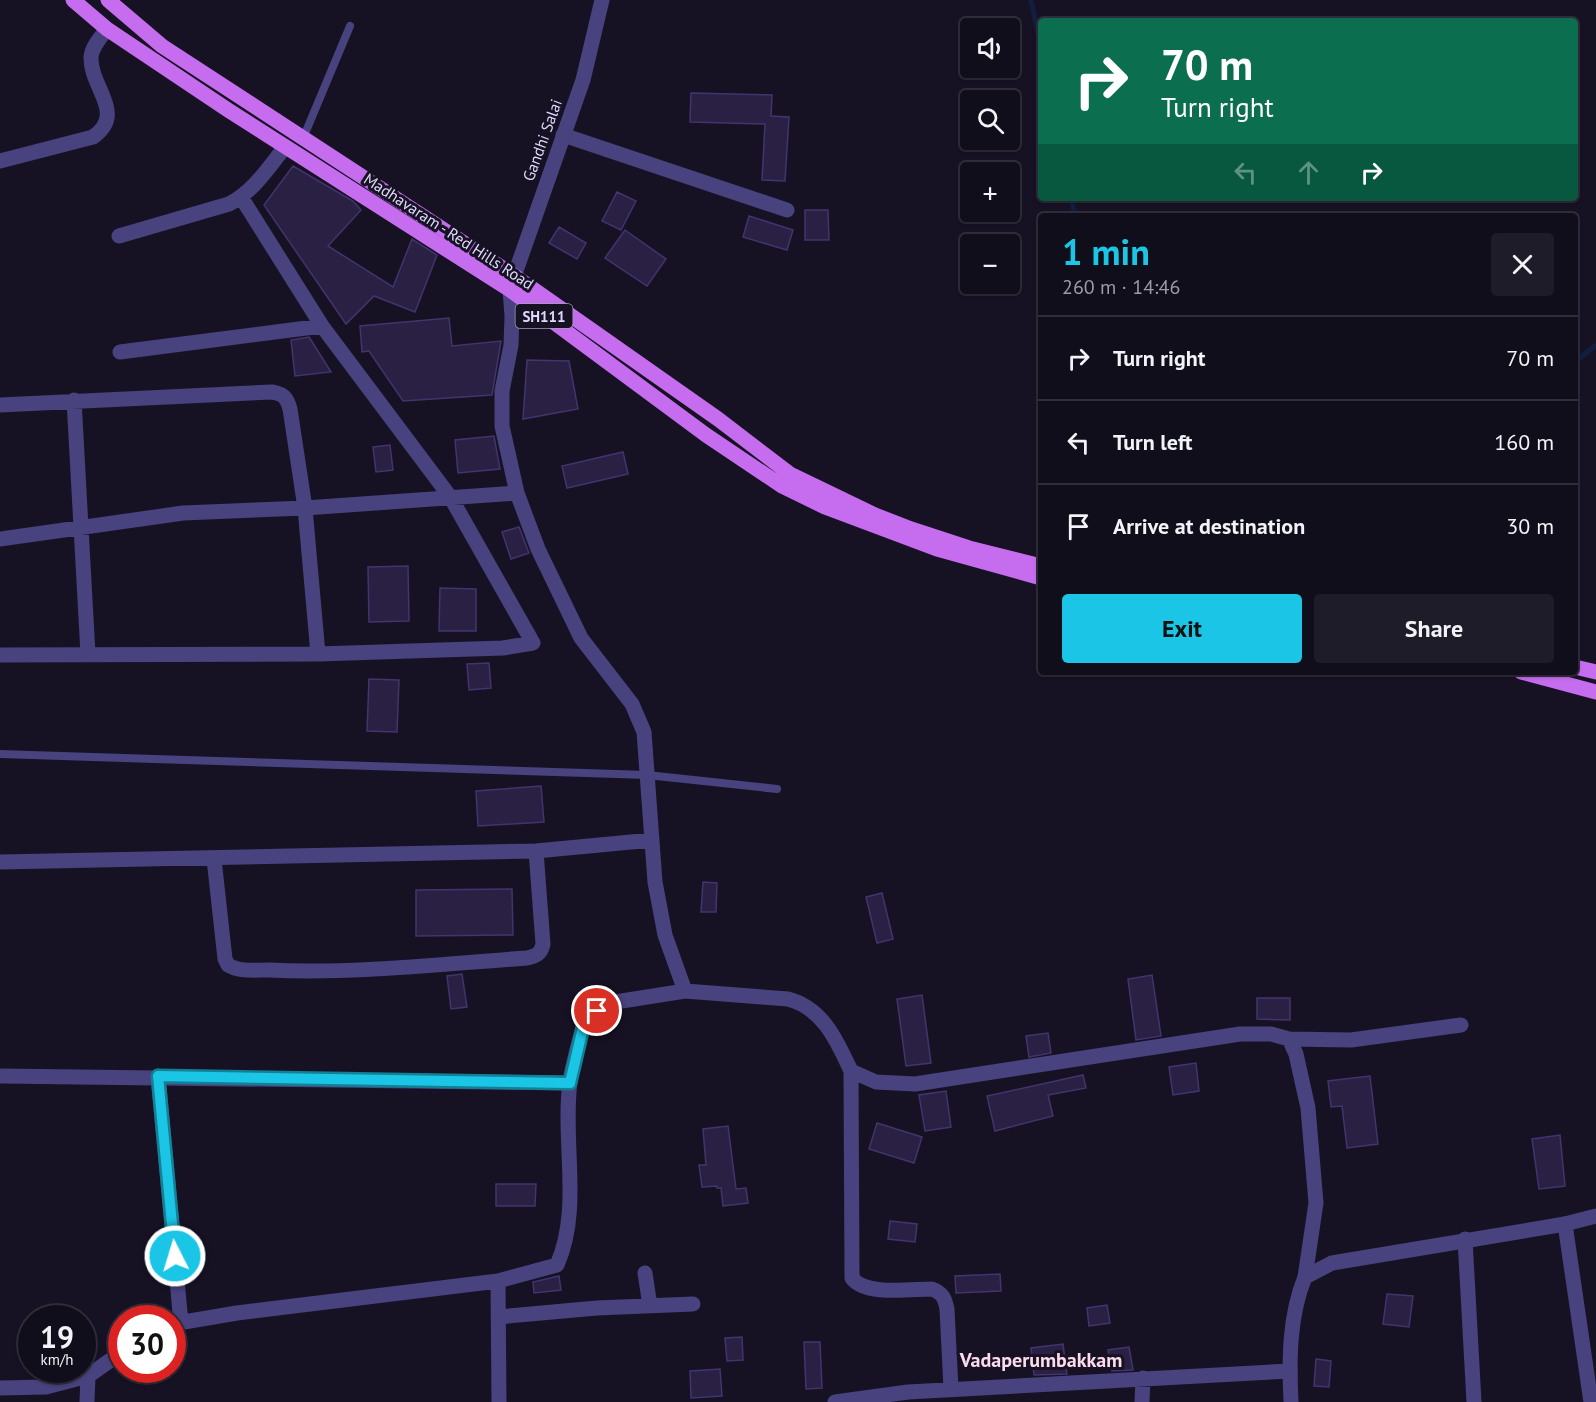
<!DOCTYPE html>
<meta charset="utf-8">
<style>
body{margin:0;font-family:"PT Sans",sans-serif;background:#1e1c28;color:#f1f3f6;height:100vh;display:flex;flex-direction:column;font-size:22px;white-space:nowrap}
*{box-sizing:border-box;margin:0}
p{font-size:20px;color:#9c9ca3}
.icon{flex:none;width:33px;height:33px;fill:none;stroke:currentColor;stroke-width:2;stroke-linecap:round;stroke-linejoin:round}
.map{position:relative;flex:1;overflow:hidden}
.side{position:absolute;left:1038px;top:213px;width:540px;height:462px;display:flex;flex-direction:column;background:#100e1b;border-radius:6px;box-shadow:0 2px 4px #0004,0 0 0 2px #302e3a}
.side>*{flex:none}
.top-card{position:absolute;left:1038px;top:18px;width:540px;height:183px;border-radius:6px;box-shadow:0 2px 4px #0004,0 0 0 2px #302e3a;background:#0b6e4f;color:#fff;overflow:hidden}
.fabs{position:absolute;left:960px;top:18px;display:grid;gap:12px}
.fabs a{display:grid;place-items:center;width:60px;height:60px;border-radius:6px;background:#100e1b;box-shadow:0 2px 4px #0004,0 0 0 2px #302e3a;font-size:30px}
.speed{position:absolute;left:18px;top:1305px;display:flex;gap:12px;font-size:30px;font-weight:700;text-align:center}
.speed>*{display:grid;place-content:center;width:78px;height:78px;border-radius:50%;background:#100e1b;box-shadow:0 2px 4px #0004,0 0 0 2px #302e3a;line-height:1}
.speed small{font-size:15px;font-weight:400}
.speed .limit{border:9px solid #d22;background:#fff;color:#111}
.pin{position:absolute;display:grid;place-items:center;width:51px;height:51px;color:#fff;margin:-26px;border:3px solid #fff;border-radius:50%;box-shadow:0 2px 6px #0007}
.me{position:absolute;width:66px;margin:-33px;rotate:355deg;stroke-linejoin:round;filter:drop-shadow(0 0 4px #0008)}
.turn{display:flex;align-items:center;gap:21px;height:126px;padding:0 24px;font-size:27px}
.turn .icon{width:78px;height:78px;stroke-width:2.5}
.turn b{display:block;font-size:42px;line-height:51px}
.lanes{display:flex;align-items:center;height:57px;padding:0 24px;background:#0003;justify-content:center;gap:30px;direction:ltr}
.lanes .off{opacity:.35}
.round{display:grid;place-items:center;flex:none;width:63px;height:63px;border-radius:6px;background:#1e1c28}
.headline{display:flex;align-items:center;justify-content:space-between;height:102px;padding:0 24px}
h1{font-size:36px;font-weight:700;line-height:45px;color:#1bc5e5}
.cta{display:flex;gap:12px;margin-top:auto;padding:12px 24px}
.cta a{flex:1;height:69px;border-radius:6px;background:#1bc5e5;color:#111;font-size:24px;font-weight:700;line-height:69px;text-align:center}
.cta a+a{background:#1e1c28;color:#f1f3f6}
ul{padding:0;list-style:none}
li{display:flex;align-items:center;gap:18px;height:84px;padding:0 24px;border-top:2px solid #302e3a}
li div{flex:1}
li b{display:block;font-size:22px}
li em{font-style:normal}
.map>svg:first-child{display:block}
</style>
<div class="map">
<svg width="1596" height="1402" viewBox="0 0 1596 1402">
<rect width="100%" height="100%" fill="#161224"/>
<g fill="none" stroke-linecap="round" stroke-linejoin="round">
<path stroke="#101e3f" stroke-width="5" d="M1031,0L1041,49
M1071,198L1075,216
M1575,362L1596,345"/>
</g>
<path fill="#292043" stroke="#43346d" stroke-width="1.5" d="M691,93L772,95L771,116L789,117L785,181L762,180L765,124L690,122Z
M293,166L353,201L361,210L328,246L393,287L412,239L437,255L415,312L374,296L346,324L264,205Z
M617,192L636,201L621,230L602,221Z
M805,210H828L829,240H805Z
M749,216L793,230L787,250L743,237Z
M559,227L586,243L577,259L549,243Z
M625,230L666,259L647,286L605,258Z
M449,318L452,346L501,341L492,395L403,401L369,351L362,352L360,326Z
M309,337L331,372L295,376L291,340Z
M527,360L569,361L578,409L523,419Z
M494,436L500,469L458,473L455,440Z
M390,445L393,470L376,472L373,447Z
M623,452L628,474L567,488L562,466Z
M519,527L529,553L511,559L502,532Z
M408,566L409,621L369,622L368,567Z
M440,588L476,589V631H439Z
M489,663L491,688L469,690L467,664Z
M369,679L399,680L397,732L367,731Z
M541,786L544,822L478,826L476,791Z
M703,882L717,883L716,912H701Z
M512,889L513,935L416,936V890Z
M882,893L893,939L877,943L866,897Z
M462,974L467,1007L451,1009L447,976Z
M1152,975L1161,1036L1136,1040L1128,979Z
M922,995L931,1063L906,1066L897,999Z
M1257,998H1290V1020L1257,1019Z
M1048,1033L1051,1053L1029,1057L1026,1036Z
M1196,1063L1199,1091L1173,1095L1169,1067Z
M1083,1075L1086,1088L1048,1095L1053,1116L995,1131L987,1096Z
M1370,1076L1378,1144L1347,1148L1342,1106L1331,1107L1328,1081Z
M946,1091L951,1127L925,1131L919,1095Z
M877,1123L922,1137L914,1163L869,1149Z
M728,1126L736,1189L746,1188L748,1203L723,1206L721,1188H717V1186L702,1187L699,1165H706L703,1129Z
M1560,1135L1565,1186L1539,1189L1532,1139Z
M496,1184H536L535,1206H496Z
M890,1221L917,1224L915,1242L888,1239Z
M1000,1274L1001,1291L956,1293L955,1276Z
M559,1276L561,1290L534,1293L533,1282Z
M1387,1294L1413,1296L1409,1327L1383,1324Z
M1107,1305L1110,1323L1089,1326L1087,1308Z
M742,1337L743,1360L727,1361L725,1338Z
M804,1342H820L822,1388L806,1389Z
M1063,1344L1067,1374L1034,1375L1031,1348Z
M1129,1347L1133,1370L1112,1371L1108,1350Z
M1316,1359L1331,1361L1329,1387L1314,1386Z
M720,1369L722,1396L691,1398L690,1371Z"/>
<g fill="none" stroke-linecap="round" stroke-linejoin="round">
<path stroke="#48427e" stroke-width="8" d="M304,136L350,26
M0,754L647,775L777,789"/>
<path stroke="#48427e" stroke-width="15" d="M563,135L787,210
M0,161L93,137C127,113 90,88 91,57C92,46 101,37 107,29
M119,236L229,204C254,191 268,168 285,147
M510,290L512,316L511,345L502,391V426L517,493L538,549L581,638L632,704L644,732L655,882L665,935L685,991
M120,352L322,326
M74,400L88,654
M0,405L272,392C284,394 287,398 290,409L305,508L318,654
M0,539L183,513L305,508L517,493
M0,655L318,654L503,648L533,643L451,498L322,326L241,197
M214,859L225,959L228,965C239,972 256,970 269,970C355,974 441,964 527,958C536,956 541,954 543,944L536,851
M0,862L536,851L652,840
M1289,1039L1351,1040L1461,1025
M851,1071L852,1278C865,1296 911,1289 932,1289C943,1293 945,1299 947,1309L951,1389
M0,1076L570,1083
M158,1076L181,1323
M1565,1224L1591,1402
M1465,1239L1474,1402
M645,1273L650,1306
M498,1281L499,1402
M498,1317L597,1308L693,1304
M172,1324L237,1313L498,1281L557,1265C582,1208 562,1142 570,1082C573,1061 580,1040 585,1019L609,1003L685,991L788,999C823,1008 837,1041 851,1071L876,1082L915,1084L1240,1034H1271L1289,1039L1296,1054L1308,1108L1316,1203L1305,1277
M0,1388L46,1387L88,1376L122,1352
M87,1402L88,1376
M835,1402L908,1392L1290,1371
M1142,1402L1143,1378"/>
<path stroke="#48427e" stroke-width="15" d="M511,285L583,80L602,0
M1291,1402C1289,1360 1289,1316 1305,1277L1332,1263L1565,1224L1596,1216"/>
<path stroke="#c66cee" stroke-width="15" d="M73,0L107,29L228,110L510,290L706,435L782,486L825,507L937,549L1041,578
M108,0L162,46L513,275L718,419L790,474L875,515L911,529L969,548L1041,566
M1575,667L1596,672
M1521,672L1596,692"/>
</g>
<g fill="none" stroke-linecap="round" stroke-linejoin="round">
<g stroke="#128095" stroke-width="15">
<path id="route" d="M175,1256L158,1076L570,1083L585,1019L597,1011"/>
</g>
<use href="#route" stroke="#1bc5e5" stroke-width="10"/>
</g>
<g text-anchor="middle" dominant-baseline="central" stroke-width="6" stroke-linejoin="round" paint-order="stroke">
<rect fill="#161224" stroke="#a39dba" stroke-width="1.5" x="515.5" y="304" width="57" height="24" rx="4.5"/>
<g font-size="15" font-weight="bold" fill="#dfd9fb">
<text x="544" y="316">SH111</text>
</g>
<g font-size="16" fill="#dfd9fb" stroke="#161224">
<text transform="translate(542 140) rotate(-70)">Gandhi Salai</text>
<text transform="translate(449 231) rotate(33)">Madhavaram - Red Hills Road</text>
</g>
<g font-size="20" font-weight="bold" fill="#fbdbed" stroke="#161224">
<text x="1041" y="1360">Vadaperumbakkam</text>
</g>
</g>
</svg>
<div class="fabs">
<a><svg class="icon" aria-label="sound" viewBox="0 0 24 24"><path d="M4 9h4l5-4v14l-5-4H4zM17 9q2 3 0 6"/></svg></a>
<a><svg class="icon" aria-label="search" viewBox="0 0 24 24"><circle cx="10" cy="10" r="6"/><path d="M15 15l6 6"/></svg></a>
<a>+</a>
<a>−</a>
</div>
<div class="speed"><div>19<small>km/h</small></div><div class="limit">30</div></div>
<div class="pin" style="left:597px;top:1011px;background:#d93025"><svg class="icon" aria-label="arrive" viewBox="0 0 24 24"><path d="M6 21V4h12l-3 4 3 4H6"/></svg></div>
<svg class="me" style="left:175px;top:1256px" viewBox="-20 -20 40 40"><circle r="17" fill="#1bc5e5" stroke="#fff" stroke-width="3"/><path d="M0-11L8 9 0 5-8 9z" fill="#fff"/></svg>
<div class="top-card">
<div class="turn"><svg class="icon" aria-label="right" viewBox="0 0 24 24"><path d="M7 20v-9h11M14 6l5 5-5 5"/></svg><div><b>70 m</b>Turn right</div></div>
<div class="lanes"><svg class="icon off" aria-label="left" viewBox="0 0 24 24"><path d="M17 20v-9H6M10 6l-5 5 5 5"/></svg><svg class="icon off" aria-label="ahead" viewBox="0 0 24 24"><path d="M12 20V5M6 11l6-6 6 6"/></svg><svg class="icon" aria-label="right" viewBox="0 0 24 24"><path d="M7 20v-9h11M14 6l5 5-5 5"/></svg></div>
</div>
<section class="side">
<div class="headline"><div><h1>1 min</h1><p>260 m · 14:46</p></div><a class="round"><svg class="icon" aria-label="close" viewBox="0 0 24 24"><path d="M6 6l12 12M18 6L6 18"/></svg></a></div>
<ul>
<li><svg class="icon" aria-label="right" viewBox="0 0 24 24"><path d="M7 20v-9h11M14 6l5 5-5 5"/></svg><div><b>Turn right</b></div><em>70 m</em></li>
<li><svg class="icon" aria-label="left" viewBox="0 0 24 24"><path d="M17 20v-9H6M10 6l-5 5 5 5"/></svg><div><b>Turn left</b></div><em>160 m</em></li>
<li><svg class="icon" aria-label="arrive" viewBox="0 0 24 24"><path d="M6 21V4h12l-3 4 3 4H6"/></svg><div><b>Arrive at destination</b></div><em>30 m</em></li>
</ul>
<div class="cta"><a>Exit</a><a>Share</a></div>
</section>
</div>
